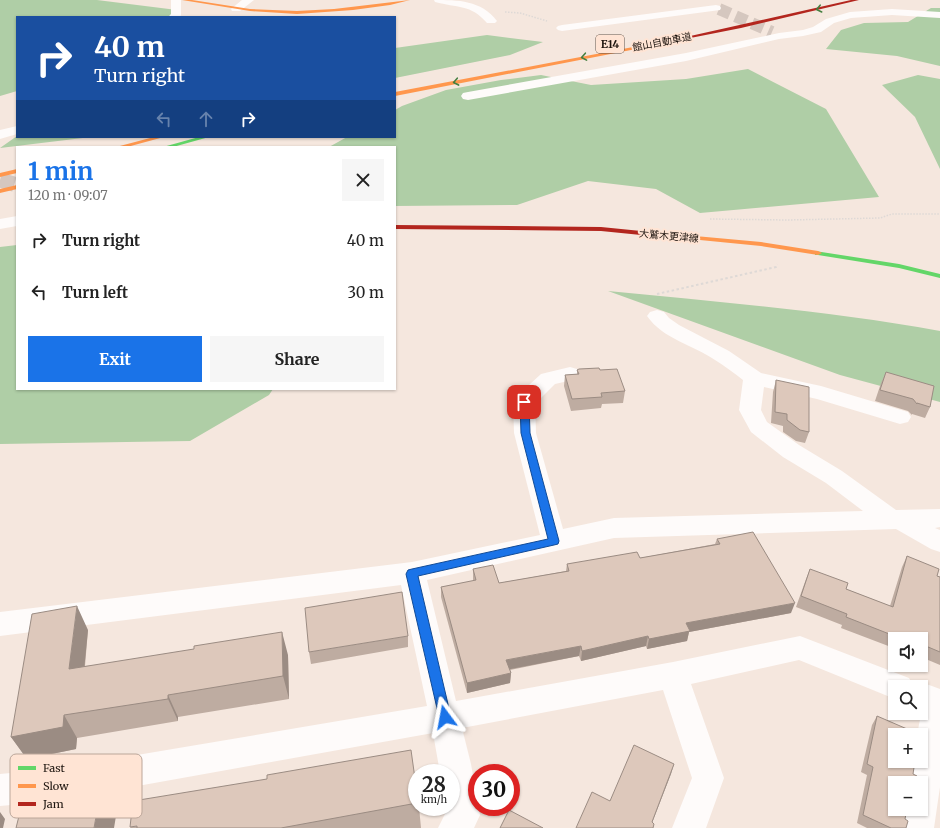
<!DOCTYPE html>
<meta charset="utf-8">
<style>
body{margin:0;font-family:Merriweather,"Noto Sans JP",serif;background:#f6f6f6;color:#222;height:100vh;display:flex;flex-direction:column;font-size:15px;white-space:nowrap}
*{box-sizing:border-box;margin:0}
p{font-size:13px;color:#767676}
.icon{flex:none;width:22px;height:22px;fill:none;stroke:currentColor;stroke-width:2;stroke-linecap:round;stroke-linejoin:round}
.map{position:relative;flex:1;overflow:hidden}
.details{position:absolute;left:16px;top:146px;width:380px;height:244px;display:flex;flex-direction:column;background:#fff;border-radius:0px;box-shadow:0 1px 3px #0004}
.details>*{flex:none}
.guide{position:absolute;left:16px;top:16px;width:380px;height:122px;border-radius:0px;box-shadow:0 1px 3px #0004;background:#1a4fa0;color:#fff;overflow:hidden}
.fabs{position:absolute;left:888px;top:632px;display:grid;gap:8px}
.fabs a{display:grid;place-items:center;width:40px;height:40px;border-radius:0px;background:#fff;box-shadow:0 1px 3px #0004;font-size:20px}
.speed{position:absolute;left:408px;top:764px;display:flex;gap:8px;font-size:20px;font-weight:700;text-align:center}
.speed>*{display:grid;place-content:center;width:52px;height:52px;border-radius:50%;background:#fff;box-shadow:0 1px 3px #0004;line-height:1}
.speed small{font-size:10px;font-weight:400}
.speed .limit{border:6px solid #d22;background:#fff;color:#111}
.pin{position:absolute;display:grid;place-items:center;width:34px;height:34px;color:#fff;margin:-17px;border-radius:8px;box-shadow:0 2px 6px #0006}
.me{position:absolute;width:44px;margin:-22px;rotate:347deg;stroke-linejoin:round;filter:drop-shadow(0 0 3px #0008)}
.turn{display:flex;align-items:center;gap:14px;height:84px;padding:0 12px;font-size:18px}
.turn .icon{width:52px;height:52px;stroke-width:2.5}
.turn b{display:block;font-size:28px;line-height:34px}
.lanes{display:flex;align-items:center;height:38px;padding:0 12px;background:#0003;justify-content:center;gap:20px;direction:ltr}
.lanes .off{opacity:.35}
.round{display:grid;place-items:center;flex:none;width:42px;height:42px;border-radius:0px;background:#f6f6f6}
.head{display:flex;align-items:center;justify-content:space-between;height:68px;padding:0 12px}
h1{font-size:24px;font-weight:700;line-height:30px;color:#1a73e8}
.button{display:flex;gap:8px;margin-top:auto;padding:8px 12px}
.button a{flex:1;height:46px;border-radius:0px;background:#1a73e8;color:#fff;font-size:16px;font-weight:700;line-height:46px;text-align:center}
.button a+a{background:#f6f6f6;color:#222}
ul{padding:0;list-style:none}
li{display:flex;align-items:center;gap:12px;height:52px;padding:0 12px}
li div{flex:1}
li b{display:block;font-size:15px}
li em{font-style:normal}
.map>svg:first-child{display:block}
</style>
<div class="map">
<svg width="940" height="828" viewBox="0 0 940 828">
<rect width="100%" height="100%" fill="#f5e7de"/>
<path fill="#afcea6" d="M0,0H97L177,10L171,17H17V91L0,96Z
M931,8H940V66L897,56L826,49L841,30L864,23L908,22Z
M487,35L543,42L510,55L395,78V48Z
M748,69L826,109L879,197L700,213L656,189L588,181L517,205L395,206V147H329L347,137H395V110L402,106L446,90L501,80L541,75L591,85L686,79Z
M918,75L940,79V169L915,117L882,85Z
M17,136V137H91L0,148Z
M17,245V389H273L269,395L190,441L0,444V247Z
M608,291C719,302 830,311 940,331V402L840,375Z"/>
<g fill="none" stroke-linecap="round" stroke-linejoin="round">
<path stroke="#d5c7bf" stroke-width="12" stroke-dasharray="12 6" stroke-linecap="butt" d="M719,9L772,32"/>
<path stroke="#d5c7bf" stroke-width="15" stroke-dasharray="15 8" stroke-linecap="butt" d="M0,180L17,185"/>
<path stroke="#ded9d6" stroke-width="1.5" stroke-dasharray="1.5 1.5" stroke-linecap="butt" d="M505,12L520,13L547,21
M710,219L788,220L880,218L892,214H940"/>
<path stroke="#ded9d6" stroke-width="2" stroke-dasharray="2.5 2.5" stroke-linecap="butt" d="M657,294L776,267L777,264"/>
<path fill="#fefbfa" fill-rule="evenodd" d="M171,0H181V15L180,17H168L171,14Z
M242,0H254L240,11H232L231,9Z
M434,0C458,0 481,0 497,21L495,23H487C471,4 457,8 435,2Z
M716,5L720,6L721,8L720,10L562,31L558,30L556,28L558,26L562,25Z
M892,9L940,12V18L892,15L851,18L834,23L821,32L803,36L779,39L686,61L468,100L463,99L461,96L463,93L468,92L686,53L779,33L803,30L813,27L826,19L850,12Z
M17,126V134L0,139V130Z
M17,216V226L0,229V219Z
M657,310L664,312L669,318L679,325L729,351L761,373L821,386L908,412L911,417L908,422L900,424L817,399L764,387L761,410L767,422L799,445L842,471L896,510L940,509V527L935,528L940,530V552L931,549L896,529L614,538L427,580L456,701L673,662L800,636L909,678L913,685L921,682L940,689V787L934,828H900L904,809H921V783H908L912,761H921V735H917L922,709L921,687H895V699L799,660L691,684L724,778L706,828H672L692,778L663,690L462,728L471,764L480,815L474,828H438L446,812L445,807H451V773H440L433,733L54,801L0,806V774L54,769L427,706L401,585L0,636V612L412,562L540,535L514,433L513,402L516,397L541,374L570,367L577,369L580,374L577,379L555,384L535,404L536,433L563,529L614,518L863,511L826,483L783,457L751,432L739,410L743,380C734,373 725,366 715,360C693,345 663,339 647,316L650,312Z"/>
<path fill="#63d668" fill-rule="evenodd" d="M199,137H209L173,147H163Z
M815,251L899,264L940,274V278L899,268L818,255H815Z"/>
<path fill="#ff974d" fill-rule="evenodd" d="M182,0H192L250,9L297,11L334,9L410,0L390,5L353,10L297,14L250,11Z
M670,40H672V42L395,96V92Z
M154,137H164L127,147H116Z
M17,169V173L0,177V173Z
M17,185V189L0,193V189Z
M651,232L761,242L818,251L822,253L818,255L761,246L649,235L648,234Z"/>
<path fill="#b3261e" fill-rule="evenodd" d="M851,0H859L741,28L670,42L668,41Z
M395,225L601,227L651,232L654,234L651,236L601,231L395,229Z"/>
</g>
<path fill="#beaca1" d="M577,370H600L625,391L623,403L602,404L601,408L571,411L564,386L565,375L577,374Z
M886,372L930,407L925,418L912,414V415L908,411L875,401L881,383Z
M776,380L809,432L805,443L796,441L783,432V426L771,423L773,392Z
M717,539L791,613L689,632L687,641L647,649L646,646L581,661L579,656L510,670L511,673L510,683L467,693L441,597V587L473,581V569L499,583L566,571L567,564L640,558L715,544Z
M907,556L937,576L940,577V665L921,657V639H895V646L892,645L891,647L841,628L842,625L796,607L806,579L810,569L846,589L890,606L902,567Z
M88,630L85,666L288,655L289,699L178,717V721L77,738L76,749L27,759L11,737Z
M408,636V647L311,664L309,652Z
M877,716L905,819L906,828H867L857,823L867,775L861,772L872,725Z
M417,793V807H419L421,828H131L130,827Z"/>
<path fill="#9b8c83" d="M795,603L791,613L689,632L687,641L647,649L649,639L686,623Z
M77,606L88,630L82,691L69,669Z
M282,632L288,655L289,699L283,676Z
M648,636L646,646L581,661L582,651Z
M581,646L579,656L506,670V660Z
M511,673L510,683L467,693V683Z
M168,695L178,717V721L168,699Z
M64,715L77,738L76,749L27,759L11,737Z
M674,764L671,774L650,828L652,822Z
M103,778L118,804L114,828H94Z
M0,812L5,819L3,828H0Z"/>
<path fill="#ddc8bb" stroke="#9b8c83" d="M599,368L600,370L617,369L625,391L601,393L602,397L572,399L565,375L579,374L577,370L579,369Z
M886,372L934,386L930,407L917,403V404L913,399L880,390Z
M776,380L809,387V432L800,430L787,420V414L775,412Z
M753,532L795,603L686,623L690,631L649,639L648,636L582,651L581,646L506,660L511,673L467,683L441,587L476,580L473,569L493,565L499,583L569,571L567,564L637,552L640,558L720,544L717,539Z
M907,556L939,569L937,576L940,577V652L921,644V639H909L898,634L897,637L846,617L847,614L801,596L810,569L848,583L846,589L893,607Z
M402,592L408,636L309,652L305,608Z
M77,606L69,669L194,649V646L282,632L283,676L168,695V699L64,715L63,727L11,737L32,614Z
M877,716L921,735H895V761H915L913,774L917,776L915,783H895V809H907L905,819L908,821L906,828H891L863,815L873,767L867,764Z
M921,735L923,736L921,750Z
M634,745L674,764L652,822L654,824L653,828H576L592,792L610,801Z
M411,750L417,793V803L281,828H137V826L130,827L133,801L267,779V775Z
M103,778L94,828H16L26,788Z
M509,810L543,828H500Z"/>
<defs><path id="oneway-chevron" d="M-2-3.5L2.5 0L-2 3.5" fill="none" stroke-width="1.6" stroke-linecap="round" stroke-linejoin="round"/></defs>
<g stroke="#447f40">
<use href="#oneway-chevron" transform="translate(819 9) rotate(167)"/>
<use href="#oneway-chevron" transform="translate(584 57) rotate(170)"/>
<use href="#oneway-chevron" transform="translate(456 82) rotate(169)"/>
</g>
<path fill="#1a73e8" stroke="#114b97" d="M524,399L529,402L530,433L559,541L558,544L554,545L418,576L451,717L449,721L445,723L440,721L439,717L406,574L408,570L412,569L548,539L521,433L520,402Z"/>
<g text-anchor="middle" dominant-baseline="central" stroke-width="4" stroke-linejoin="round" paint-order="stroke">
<g font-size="10" fill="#1d140e" stroke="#ffe4d4">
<text transform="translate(662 42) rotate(-11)">館山自動車道</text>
<text transform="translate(669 236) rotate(5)">大鷲木更津線</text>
</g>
<rect fill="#ffe4d4" stroke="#615249" stroke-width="1" x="596" y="35" width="28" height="18" rx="3"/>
<g font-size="11" font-weight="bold" fill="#1d140e">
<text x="610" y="44">E14</text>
</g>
</g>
<rect x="10" y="754" width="132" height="64" rx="6" fill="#ffe4d4" stroke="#bba699" stroke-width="1"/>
<rect x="18" y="766" width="18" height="4" fill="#63d668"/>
<rect x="18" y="784" width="18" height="4" fill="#ff974d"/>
<rect x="18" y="802" width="18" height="4" fill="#b3261e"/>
<g font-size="11" fill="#1d140e">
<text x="43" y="772">Fast</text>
<text x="43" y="790">Slow</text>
<text x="43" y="808">Jam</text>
</g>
</svg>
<div class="fabs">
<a><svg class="icon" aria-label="sound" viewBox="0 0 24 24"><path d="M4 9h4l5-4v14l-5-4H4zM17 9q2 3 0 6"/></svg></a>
<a><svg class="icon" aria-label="search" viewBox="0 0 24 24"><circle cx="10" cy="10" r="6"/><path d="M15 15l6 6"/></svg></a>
<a>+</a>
<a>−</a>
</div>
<div class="speed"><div>28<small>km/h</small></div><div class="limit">30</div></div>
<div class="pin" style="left:524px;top:402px;background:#d93025"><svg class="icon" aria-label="arrive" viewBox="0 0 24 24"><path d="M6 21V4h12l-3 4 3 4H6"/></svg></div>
<svg class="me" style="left:445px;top:717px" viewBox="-20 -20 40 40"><path d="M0-17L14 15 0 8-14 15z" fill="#1a73e8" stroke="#fff" stroke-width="4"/></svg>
<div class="guide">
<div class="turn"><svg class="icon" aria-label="right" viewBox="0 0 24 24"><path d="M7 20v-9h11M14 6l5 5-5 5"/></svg><div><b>40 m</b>Turn right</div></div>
<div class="lanes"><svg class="icon off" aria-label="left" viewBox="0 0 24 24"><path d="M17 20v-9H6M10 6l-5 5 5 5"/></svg><svg class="icon off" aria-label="ahead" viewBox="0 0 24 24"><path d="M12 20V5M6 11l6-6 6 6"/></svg><svg class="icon" aria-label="right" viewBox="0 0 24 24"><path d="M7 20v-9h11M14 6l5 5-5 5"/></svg></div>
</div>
<section class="details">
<div class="head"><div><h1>1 min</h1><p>120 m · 09:07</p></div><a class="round"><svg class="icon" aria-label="close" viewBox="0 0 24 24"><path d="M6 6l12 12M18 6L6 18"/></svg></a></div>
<ul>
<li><svg class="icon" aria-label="right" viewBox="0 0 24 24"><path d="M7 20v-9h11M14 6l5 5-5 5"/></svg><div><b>Turn right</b></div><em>40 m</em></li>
<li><svg class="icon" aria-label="left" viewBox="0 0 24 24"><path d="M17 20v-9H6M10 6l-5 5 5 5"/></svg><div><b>Turn left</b></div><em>30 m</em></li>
</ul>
<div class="button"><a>Exit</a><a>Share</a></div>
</section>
</div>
